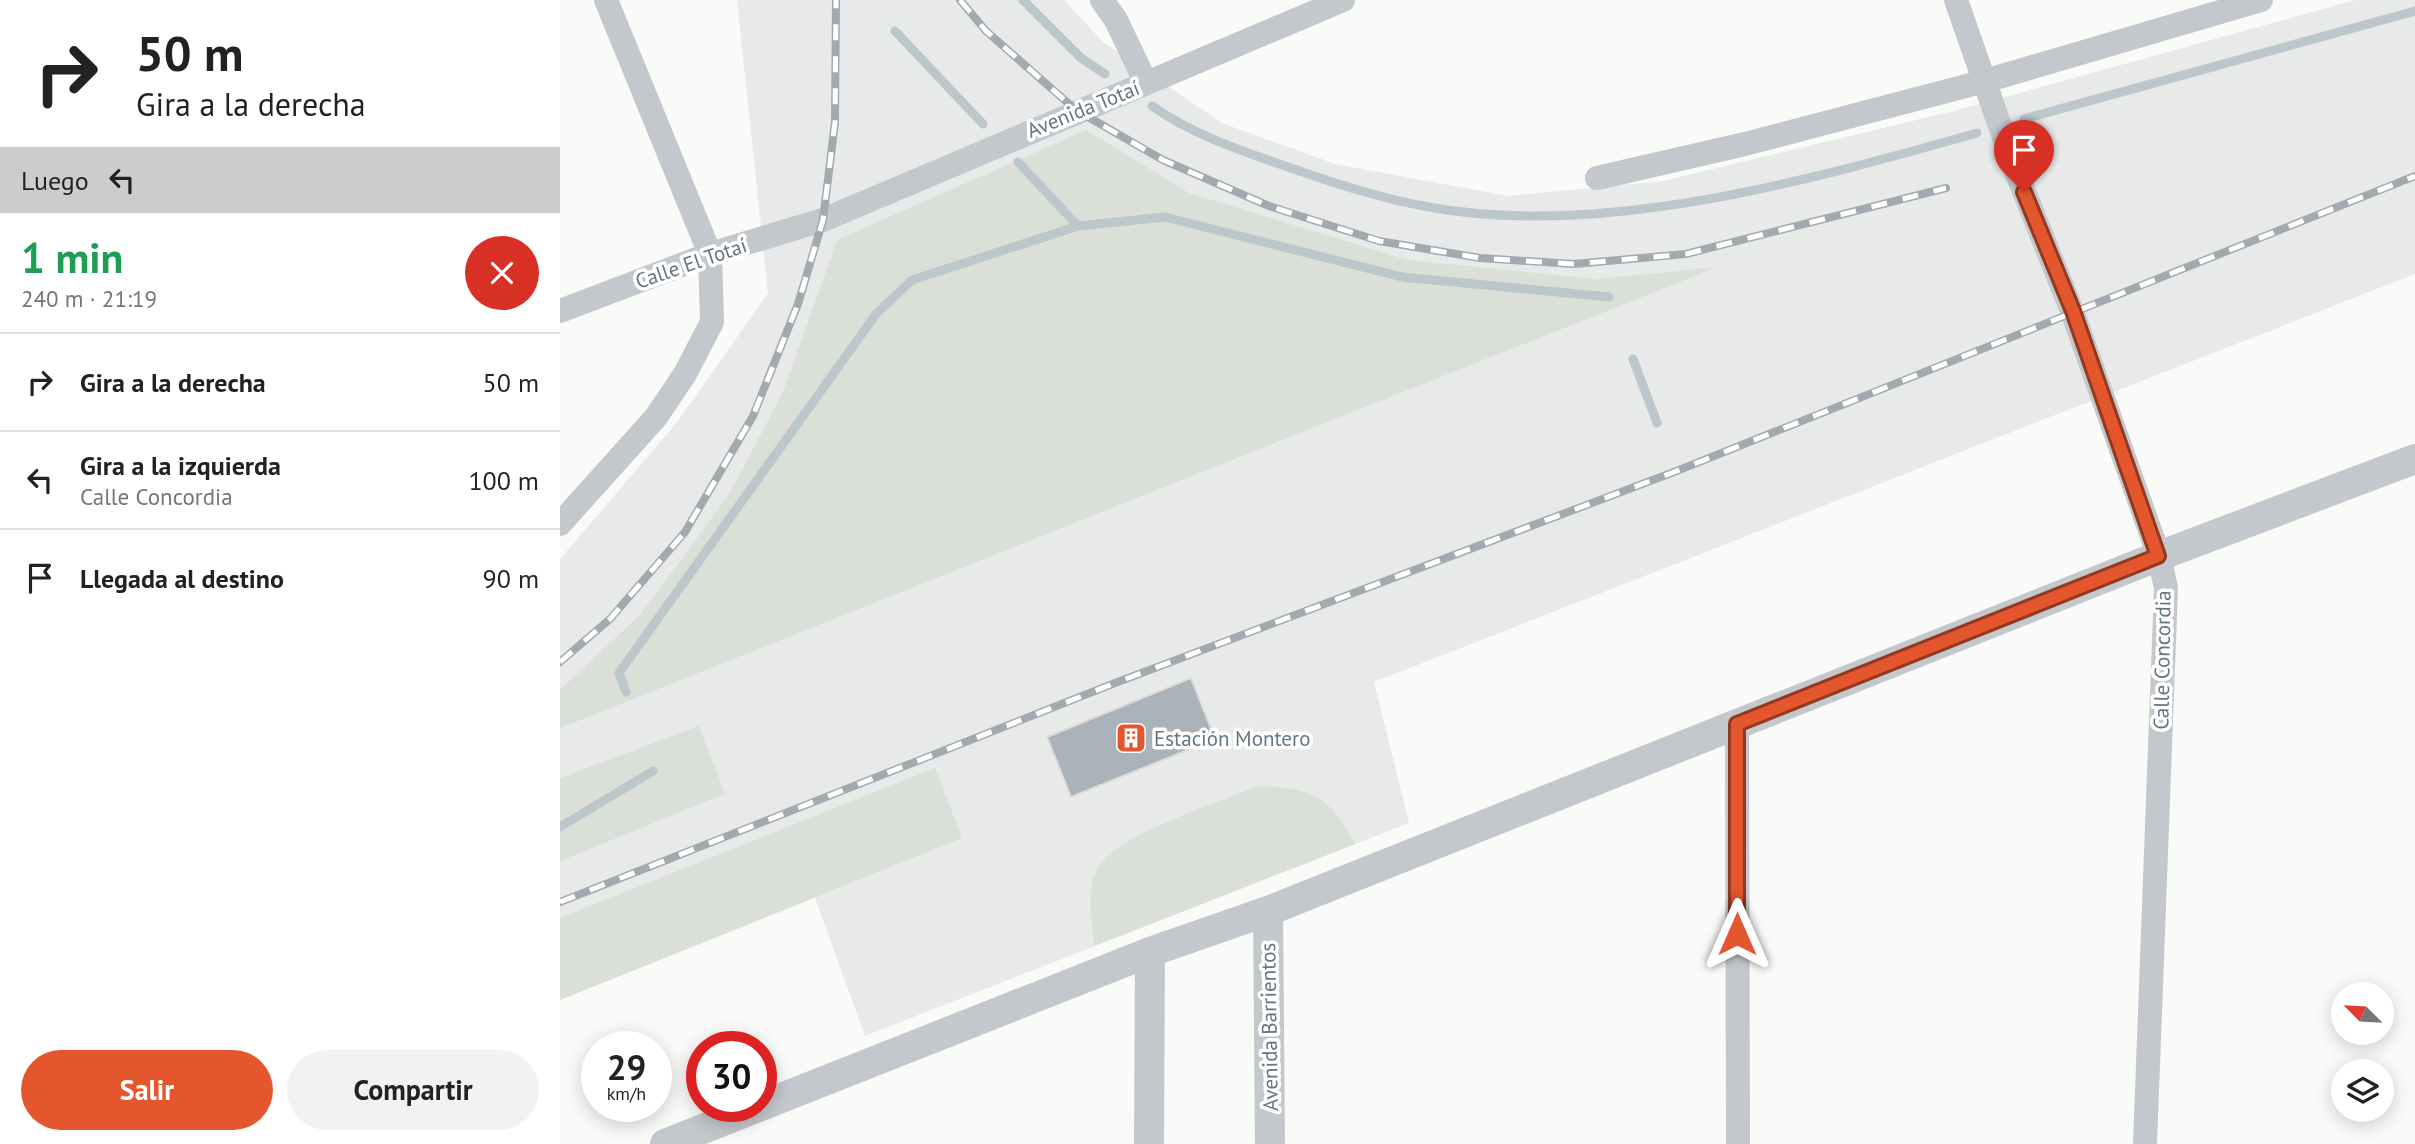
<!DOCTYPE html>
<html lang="es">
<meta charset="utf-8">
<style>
body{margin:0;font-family:"PT Sans",sans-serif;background:#f2f2f2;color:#222;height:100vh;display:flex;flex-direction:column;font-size:26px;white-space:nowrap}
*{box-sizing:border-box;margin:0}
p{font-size:23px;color:#767676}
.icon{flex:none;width:38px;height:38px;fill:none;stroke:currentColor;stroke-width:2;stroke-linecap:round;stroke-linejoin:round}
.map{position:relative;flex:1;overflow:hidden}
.drawer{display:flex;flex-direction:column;background:#fff;width:560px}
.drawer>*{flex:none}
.guide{background:#fff;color:#222;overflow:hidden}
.needle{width:46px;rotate:294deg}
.fabs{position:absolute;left:1771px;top:982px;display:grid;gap:14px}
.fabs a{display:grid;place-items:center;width:63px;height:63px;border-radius:50%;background:#fff;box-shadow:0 4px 18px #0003;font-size:35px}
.speed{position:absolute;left:21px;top:1031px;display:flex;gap:14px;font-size:35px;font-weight:700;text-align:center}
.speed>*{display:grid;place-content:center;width:91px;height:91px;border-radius:50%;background:#fff;box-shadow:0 4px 18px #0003;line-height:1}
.speed small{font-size:18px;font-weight:400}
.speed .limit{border:10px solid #d22;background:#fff;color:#111}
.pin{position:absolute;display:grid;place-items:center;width:60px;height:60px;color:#fff;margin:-72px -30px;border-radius:50% 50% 50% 0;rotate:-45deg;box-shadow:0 0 7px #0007}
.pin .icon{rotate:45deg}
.me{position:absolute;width:77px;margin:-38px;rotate:0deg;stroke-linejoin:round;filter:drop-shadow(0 0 5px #0008)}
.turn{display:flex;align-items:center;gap:24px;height:147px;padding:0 21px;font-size:32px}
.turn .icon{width:91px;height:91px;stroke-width:2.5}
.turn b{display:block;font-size:49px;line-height:60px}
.then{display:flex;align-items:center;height:66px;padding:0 21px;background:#0003;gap:14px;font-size:26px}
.round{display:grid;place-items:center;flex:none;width:74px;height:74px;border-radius:37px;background:#f2f2f2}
.summary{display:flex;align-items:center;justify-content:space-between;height:119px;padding:0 21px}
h1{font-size:42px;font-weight:700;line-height:52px;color:#1e9e55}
.button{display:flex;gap:14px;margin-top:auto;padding:14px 21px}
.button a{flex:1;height:80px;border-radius:42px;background:#e4572e;color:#fff;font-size:28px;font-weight:700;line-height:80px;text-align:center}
.button a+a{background:#f2f2f2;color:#222}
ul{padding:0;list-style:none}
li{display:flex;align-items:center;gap:21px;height:98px;padding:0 21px;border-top:2px solid #e0e0e0}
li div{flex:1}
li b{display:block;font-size:26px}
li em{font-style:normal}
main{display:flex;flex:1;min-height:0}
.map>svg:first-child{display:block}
</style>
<main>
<section class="drawer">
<div class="guide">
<div class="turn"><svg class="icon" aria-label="right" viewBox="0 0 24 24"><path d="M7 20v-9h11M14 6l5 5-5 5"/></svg><div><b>50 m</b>Gira a la derecha</div></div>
<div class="then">Luego<svg class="icon" aria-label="left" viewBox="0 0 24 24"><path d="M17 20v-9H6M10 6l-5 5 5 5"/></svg></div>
</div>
<div class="summary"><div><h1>1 min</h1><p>240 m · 21:19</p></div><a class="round" style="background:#d93025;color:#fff"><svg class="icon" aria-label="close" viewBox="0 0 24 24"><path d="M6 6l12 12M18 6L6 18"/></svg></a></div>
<ul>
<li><svg class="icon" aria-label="right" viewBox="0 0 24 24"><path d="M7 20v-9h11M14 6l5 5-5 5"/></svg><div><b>Gira a la derecha</b></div><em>50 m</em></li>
<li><svg class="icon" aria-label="left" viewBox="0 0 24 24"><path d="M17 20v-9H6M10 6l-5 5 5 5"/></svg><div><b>Gira a la izquierda</b><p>Calle Concordia</p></div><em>100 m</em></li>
<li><svg class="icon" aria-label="arrive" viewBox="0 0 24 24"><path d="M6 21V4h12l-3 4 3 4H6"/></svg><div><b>Llegada al destino</b></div><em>90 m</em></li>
</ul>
<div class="button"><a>Salir</a><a>Compartir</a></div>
</section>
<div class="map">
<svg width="1855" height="1144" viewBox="0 0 1855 1144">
<rect width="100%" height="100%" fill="#fafaf8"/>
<path fill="#e8e9e9" d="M177,0H504L543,42L662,123L775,164L948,196L1103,181L1394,111L1796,0H1855V274L814,682L849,823L305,1036L255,898L0,1000V559L118,421L208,293Z"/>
<path fill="#dadfd7" d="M526,130L629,193L848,260L1036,279L1157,267L0,728V690L81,614L170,493L223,392L277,240Z
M139,726L165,794L0,861V778Z
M375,768L402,838L0,1000V918Z
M698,786C750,788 771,796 795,844L534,946C532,921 525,889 539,866C557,835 662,801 698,786Z"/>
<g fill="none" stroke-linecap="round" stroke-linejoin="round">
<path stroke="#bbc7cb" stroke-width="9" d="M463,0L521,58L545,74
M335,31L423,124
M592,106C633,135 684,152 731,168C776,184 822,199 869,207C1041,239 1251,180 1417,133
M1464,119L1855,11
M518,226L605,217L842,277L1049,297
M1073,359L1097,423
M66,692L59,673L316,314L352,280L518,226L458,162
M0,827L93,771"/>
</g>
<path fill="#aab3b9" stroke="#dcdcda" stroke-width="2" d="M631,678L655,739L511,797L487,737Z"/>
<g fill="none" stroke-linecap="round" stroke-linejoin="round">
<path stroke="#c3c8cc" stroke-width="24" d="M542,0L556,20L586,83
M1396,0L1455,169L1512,311L1599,556L1606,588L1585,1144
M1037,178L1185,144L1425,81L1701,0
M0,311L150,254L263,220L783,0
M0,524L96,417L125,374L152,322L150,254L46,0
M1177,724L1178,1144"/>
<path stroke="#c3c8cc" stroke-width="30" d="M708,911L710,1144
M201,1106L590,952L708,911L1599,556L1855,459
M105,1144L201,1106
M589,1144L590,952"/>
<g stroke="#a2aab0" stroke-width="8">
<path id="rail" d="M400,0L426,31L516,110L603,160L709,206L819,241L920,258L1014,264L1126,254L1386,188
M0,662L50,619L125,532L193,416L238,304L263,220L275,122L276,0
M0,902L555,683L1114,472L1855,176"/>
</g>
<use href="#rail" stroke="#fff" stroke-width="5" stroke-dasharray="16" stroke-linecap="butt"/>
</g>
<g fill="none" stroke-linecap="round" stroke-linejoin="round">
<g stroke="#94391e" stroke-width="18">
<path id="route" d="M1177,934V724L1598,556L1513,311L1464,192"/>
</g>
<use href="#route" stroke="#e4572e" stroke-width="12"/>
</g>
<defs>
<g id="building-square" transform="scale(1.575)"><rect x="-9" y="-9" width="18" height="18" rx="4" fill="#e4572e" stroke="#fff"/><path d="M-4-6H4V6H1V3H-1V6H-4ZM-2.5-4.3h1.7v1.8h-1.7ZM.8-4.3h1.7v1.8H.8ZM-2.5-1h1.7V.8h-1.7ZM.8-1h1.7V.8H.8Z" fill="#fff"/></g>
</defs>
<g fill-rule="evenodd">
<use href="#building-square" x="571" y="738"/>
</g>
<g text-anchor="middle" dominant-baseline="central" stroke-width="7" stroke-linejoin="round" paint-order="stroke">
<g font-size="21" fill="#657683" stroke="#fff">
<text transform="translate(523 109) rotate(-22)">Avenida Totaí</text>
<text transform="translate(131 263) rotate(-19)">Calle El Totaí</text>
<text transform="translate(1602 660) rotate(-89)">Calle Concordia</text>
<text transform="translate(709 1027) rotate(-91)">Avenida Barrientos</text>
</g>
<g font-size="21" fill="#657683" stroke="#fff" text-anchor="start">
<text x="594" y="738">Estación Montero</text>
</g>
</g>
</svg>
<div class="fabs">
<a><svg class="needle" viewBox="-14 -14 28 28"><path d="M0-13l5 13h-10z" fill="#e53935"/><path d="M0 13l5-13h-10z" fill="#767676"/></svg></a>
<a><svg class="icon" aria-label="layers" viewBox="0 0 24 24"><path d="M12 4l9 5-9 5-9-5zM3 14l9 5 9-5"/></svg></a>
</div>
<div class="speed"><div>29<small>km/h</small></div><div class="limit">30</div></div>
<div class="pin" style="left:1464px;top:192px;background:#d93025"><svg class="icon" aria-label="arrive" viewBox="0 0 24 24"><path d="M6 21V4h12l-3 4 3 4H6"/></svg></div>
<svg class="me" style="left:1177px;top:934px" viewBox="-20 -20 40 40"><path d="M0-17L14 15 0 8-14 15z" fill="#e4572e" stroke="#fff" stroke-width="4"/></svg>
</div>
</main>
